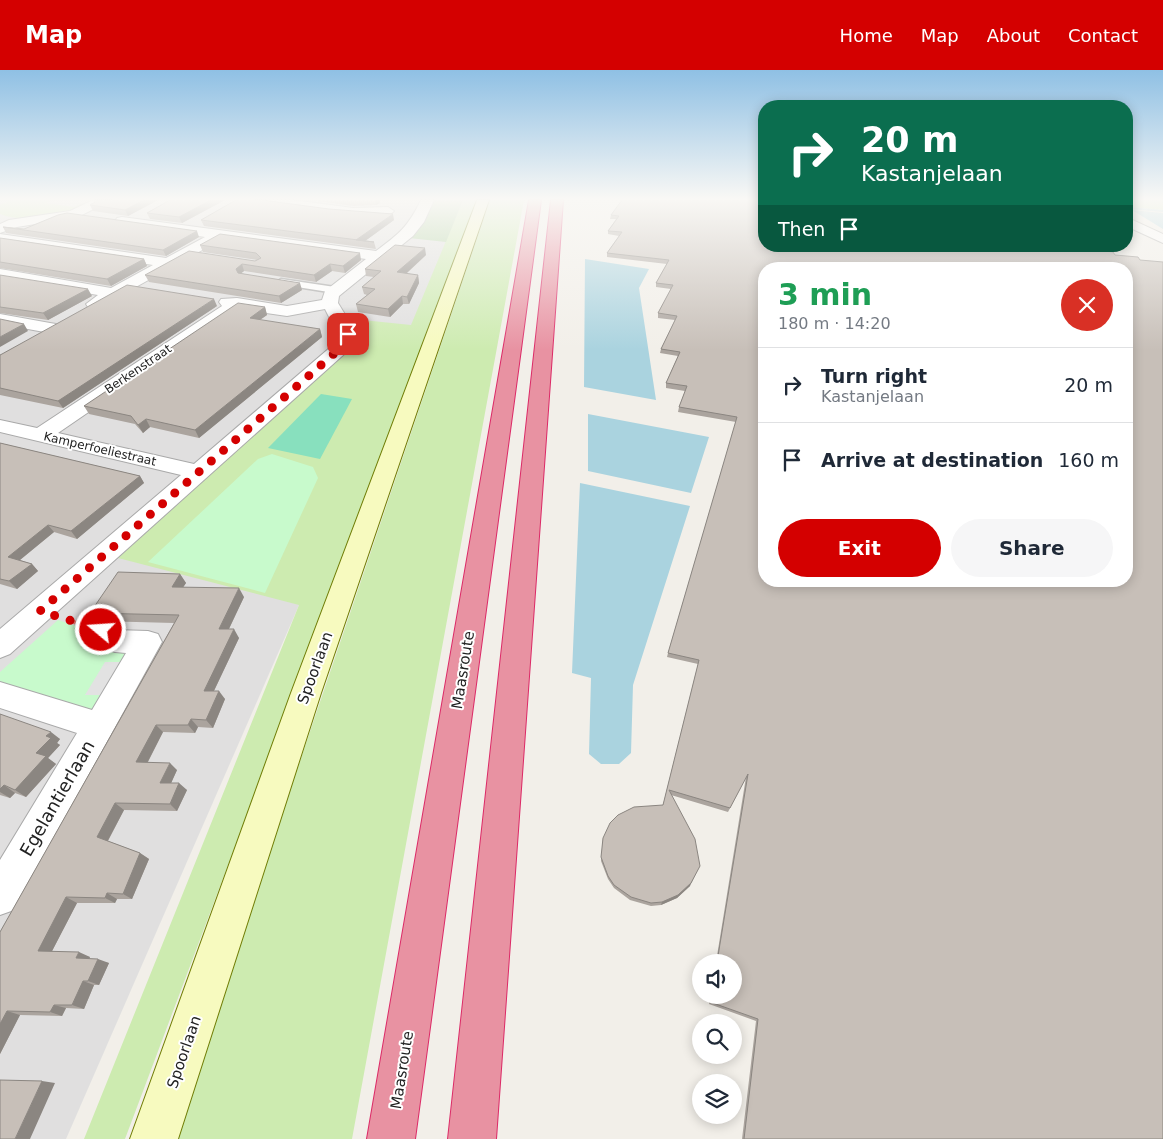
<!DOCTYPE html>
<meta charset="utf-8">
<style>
body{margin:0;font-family:"DejaVu Sans",sans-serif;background:#f6f6f7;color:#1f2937;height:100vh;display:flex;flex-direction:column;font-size:19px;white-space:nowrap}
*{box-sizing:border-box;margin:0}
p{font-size:16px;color:#747a83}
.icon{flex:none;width:28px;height:28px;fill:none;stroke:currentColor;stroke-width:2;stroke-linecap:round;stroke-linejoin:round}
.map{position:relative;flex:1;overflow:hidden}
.sheet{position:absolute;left:758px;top:192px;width:375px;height:325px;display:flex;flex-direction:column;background:#fff;border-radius:20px;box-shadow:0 2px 12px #0003}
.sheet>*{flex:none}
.hud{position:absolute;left:758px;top:30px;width:375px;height:152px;border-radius:20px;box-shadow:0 2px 12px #0003;background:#0b6e4f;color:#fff;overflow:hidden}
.controls{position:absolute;left:692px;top:884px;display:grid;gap:10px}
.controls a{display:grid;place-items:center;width:50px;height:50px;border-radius:50%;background:#fff;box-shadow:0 2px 12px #0003;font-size:25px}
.pin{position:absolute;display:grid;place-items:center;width:42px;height:42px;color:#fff;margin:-21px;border-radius:10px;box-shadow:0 2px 8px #0006}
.me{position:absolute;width:55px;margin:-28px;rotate:288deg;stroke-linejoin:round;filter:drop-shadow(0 0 4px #0008)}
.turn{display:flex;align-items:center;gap:18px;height:105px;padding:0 20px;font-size:22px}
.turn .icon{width:65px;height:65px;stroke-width:2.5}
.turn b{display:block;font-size:35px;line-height:42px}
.then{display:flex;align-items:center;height:48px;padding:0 20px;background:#0003;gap:10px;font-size:19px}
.round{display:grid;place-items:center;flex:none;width:52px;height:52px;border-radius:26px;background:#f6f6f7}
.headline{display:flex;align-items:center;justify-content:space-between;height:85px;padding:0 20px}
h1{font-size:30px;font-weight:600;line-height:38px;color:#1e9e55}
.primary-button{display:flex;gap:10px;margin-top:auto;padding:10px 20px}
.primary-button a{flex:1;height:58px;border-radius:30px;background:#d40000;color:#fff;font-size:20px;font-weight:600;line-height:58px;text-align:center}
.primary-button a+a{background:#f6f6f7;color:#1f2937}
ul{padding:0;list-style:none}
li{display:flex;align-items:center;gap:15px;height:75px;padding:0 20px;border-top:1px solid #e0e1e3}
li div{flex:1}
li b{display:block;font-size:19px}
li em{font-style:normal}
header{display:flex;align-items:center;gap:30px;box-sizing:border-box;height:70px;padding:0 25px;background:#d40000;color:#fff}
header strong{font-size:24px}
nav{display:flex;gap:28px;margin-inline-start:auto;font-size:18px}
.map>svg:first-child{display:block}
</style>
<header>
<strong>Map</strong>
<nav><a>Home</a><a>Map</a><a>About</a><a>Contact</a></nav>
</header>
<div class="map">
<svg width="1163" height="1069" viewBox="0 0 1163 1069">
<rect width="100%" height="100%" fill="#f2efe9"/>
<path fill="#e0dfdf" d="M0,130H465L310,510L66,1069H0Z"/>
<path fill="#cdebb0" d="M12,130H51L46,133L74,137L80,134L86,135C62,145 24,154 0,144V135Z
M463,130H478L125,1069H84L299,535L118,488L355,272L359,265L353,249L411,255Z
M490,130H524L352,1069H172Z
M1126,130H1163V140L1126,137Z"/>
<path fill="#add19e" d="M434,130H463L446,172L409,168Z"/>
<path fill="#c8facc" d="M272,384L313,397L318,408L265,523L148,492L258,389Z
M58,550L114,568L127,581V588L85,625H105L92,641L0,615V602Z"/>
<path fill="#88e0be" d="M321,324L352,329L320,389L268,378Z"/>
<path fill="#e2e2e2" d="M105,592H124L105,625H85Z"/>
<path fill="#aad3df" d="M1132,140L1163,143V159Z
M585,189L649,199L639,218L656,330L584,317Z
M588,344L709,367L691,423L588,401Z
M580,413L690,436L633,615L631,683L619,694H601L589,684L591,608L572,603Z"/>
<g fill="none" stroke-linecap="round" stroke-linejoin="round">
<path fill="#aad3df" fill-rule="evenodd" d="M1128,137L1163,140V142L1129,139Z"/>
<g stroke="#a9a9a9" stroke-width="3">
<path id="lane" d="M281,209L335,217L339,220L335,223L278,214L277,212Z"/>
</g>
<g stroke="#a9a9a9" stroke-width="2">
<path id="street" d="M93,130H111L78,147L17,157L0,163V154L9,150L70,141Z
M254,130H293L353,138L388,137L394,141C383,154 281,136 260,134Z
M421,130H434L424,152L413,166L339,226L338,233L357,264L358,269L351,278L10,584L0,588V559L181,405L0,362V350L37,358L222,236L219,232L221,229L237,228L287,236L322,230L325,221L366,189L222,169L100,237H88L86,234L98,225L0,209V199L111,218L153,195L0,172V164L166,188L205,167L117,154L115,151L117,148L122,147L376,181C399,164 408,157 421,130ZM239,239L287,246L325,239L340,269L194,394L58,363Z
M1126,147L1163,164V173L1126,156Z
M0,244L50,253L56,254L59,258L56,262L50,263L0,254Z
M115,560L148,561L158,564L162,572L14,840L0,845V790L77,663L0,638V612L92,640L126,583L115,582L105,579L101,571L105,563Z"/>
</g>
<g stroke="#707d05" stroke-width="2">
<path id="secondary" d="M477,130H489L321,623L178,1069H130L291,623Z"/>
</g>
<g stroke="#dc2a67" stroke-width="2">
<path id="highway" d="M529,130H541L415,1069H367Z
M551,130H563L496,1069H448Z"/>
</g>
<path stroke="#fa8072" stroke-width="4" stroke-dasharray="3 3" stroke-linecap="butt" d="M67,550L94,558"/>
<use href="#lane" fill="#fff" fill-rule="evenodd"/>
<use href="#street" fill="#fff" fill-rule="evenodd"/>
<use href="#secondary" fill="#f7fabf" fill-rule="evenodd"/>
<use href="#highway" fill="#e892a2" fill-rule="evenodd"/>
</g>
<path fill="#aba49e" d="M158,130L128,146L93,141L90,135L95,132Z
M225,130L182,153L150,149L147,143Z
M310,130H380V133L376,135L353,136Z
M764,130L1163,1069H742L756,951L709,934L710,925H734V892H716L746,707L728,742L671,725L690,816L677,828L661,835L651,836L630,830L614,818L608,809L601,791L603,768L663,735L698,594L667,587L668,583L736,352L678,342L679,337L685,321L666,318V313L678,286L660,283L661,279L675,250L658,248V243L671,219L656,217V213L667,194L607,187V183L619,166L608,164V161L616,149H610L611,145Z
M201,150H394L365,171L374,172L376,179L204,156Z
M3,157L24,159L199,167L166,186L6,163Z
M0,168L144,189L147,196L111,216L0,198Z
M200,175L361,190L345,203L332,201L316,212L244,201L241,203L302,220L281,233L149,212L145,205L255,191L257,190L203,182Z
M426,185L406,204L418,205L419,213L409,234H403L390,247L358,242L356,234L367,225L364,224L362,217L374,207L366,206L365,199Z
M0,205L92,226L48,250L0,243Z
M217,236L63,338L0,325V285Z
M265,237L267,245L260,250L320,259L322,267L199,368L150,357L143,363L135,354L89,344L84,336Z
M0,373L140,406L144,413L77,469L54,462L20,490L32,494L38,501L17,519L0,514Z
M180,504L186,513L183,517L244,527L229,559L239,568L214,621L225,629L213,658L198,657L195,663L163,662L148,692L177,700L171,713L187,720L177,741L124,740L108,771L140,783L149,789L132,829H117L115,833H77L52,881L90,887L89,889L109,893L99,915H94L84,939L66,938L62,946L20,945L0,984V862L174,553L98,551L90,543Z
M0,644L60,669L57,673L60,675L48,688L56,694L26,727L15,723L10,728L0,725Z"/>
<path fill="#8b8681" d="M144,130H158L128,146L125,140Z
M211,130H225L182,153L179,147Z
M375,130H380V133L376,135Z
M393,144L394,150L365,171L356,170Z
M197,161L199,167L166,186L163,180Z
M425,178L426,185L399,210L397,202Z
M360,183L361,190L345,203L343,196Z
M144,189L147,196L111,216L107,209Z
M242,194L244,201L238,206L236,199Z
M330,194L332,201L316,212L314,205Z
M418,205L419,213L409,234L407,227Z
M300,213L302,220L281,233L279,226Z
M88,219L92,226L48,250L43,243Z
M402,226L403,234L390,247L388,239Z
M214,229L217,236L63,338L58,331Z
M265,237L267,245L252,255L250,248Z
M24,254L28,261L0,277V267Z
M320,259L322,267L199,368L195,360Z
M146,349L150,357L143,363L138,355Z
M140,406L144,413L77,469L71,461Z
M48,455L54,462L15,494L8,487Z
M32,494L38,501L17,519L9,511Z
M180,504L186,513L178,525L172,517Z
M239,518L244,527L225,567L219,559Z
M234,559L239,568L210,629L204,621Z
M219,621L225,629L213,658L206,650Z
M191,649L198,657L195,663L188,655Z
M156,655L163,662L144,699L136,692Z
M51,662L60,669L57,673L60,675L48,688L56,694L26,727L15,720L36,683L46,666Z
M170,693L177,700L168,720L160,713Z
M179,713L187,720L177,741L170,734Z
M4,715L15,723L10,728L0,722V719Z
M115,733L124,740L106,774L97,767Z
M140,783L149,789L132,829L123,824Z
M698,799L690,816L677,828L661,835L662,832Z
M107,823L117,829L115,833L105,828Z
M66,827L77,833L50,885L38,881Z
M79,882L90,887L87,893L76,888Z
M98,889L109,893L99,915L88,911Z
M83,911L94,915L84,939L72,935Z
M54,935L66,938L62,946L50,942Z
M7,941L20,945L0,984V954Z
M42,1011L55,1013L30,1069H15Z"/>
<path fill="#c7bfb8" stroke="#8b8681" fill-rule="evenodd" d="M94,130H144L125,140L90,135L95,132Z
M170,130H211L179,147L147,143Z
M236,130H262L329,139L393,144L356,170L374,172L201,150Z
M622,130H764V176H1096L1098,180L1113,182L1115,185L1138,187L1140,190L1163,192V1069H744L758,949L710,932L712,925H734V892H717L748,704L730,738L669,720L695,769L700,796L691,813L678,825L662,832L651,833L631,827L614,815L608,806L601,787L603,768L610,753L618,745L634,737L663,735L699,590L668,583L737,347L679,337L687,316L666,313L680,282L661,279L677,246L658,243L673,215L656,213L669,190L607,183L622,162L608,161L619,146L611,145ZM764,199H1126V511H764Z
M67,143L197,161L163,180L3,157L24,159L58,145Z
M220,164L360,183L343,196L330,194L314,205L242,194L236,199L238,203L300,213L279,226L145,205L189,181L255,191L261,188L256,183L200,175Z
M0,168L144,189L107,209L0,192Z
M395,175L425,178L397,202L418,205L407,227L402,226L388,239L356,234L375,219L362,217L381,201L365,199Z
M0,205L88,219L43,243L0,237Z
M127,215L214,229L58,331L0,318V285L2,284Z
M238,233L265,237L250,248L320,259L195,360L146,349L138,355L131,346L84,336Z
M0,249L24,254L0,267Z
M0,373L140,406L71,461L48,455L8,487L32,494L9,511L0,509Z
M118,502L180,504L172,517L239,518L219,559H234L204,621H219L206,650L191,649L188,655H156L136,692L170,693L160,713H179L170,734L115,733L97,767L140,783L123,824L107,823L105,828L66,827L38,881L79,882L76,888L98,889L88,911H83L72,935H54L50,942L7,941L0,954V862L179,545L90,543Z
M0,644L51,662L46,666L51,668L36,683L46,686L15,720L4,715L0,719Z
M0,1010L42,1011L15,1069H0Z"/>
<linearGradient id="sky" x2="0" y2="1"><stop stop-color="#8fc0e4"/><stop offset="0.46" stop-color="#f9f8f5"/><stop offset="1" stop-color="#f9f8f5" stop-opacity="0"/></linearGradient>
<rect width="1163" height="280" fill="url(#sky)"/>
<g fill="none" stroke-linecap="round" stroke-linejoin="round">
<path stroke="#d40000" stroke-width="9" stroke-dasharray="0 16.2" d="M101,560L40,541L345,274L349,269L348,264"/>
</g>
<g text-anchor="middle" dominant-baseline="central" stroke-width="4" stroke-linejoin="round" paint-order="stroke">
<g font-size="12" fill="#222" stroke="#fff">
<text transform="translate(138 299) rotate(-34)">Berkenstraat</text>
<text transform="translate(100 379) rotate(13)">Kamperfoeliestraat</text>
</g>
<g font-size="15" fill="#222" stroke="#fff">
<text transform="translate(315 598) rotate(-70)">Spoorlaan</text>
<text transform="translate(463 600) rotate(-81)">Maasroute</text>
<text transform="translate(184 982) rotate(-71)">Spoorlaan</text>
<text transform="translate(402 1000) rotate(-81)">Maasroute</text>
</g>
<g font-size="18" fill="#222" stroke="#fff">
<text transform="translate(57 728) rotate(-60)">Egelantierlaan</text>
</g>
</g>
</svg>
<div class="controls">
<a><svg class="icon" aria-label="sound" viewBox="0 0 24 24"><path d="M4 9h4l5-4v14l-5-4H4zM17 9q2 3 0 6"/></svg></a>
<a><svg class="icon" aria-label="search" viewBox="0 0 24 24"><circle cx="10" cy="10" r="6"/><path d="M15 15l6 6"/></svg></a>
<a><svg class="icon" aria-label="layers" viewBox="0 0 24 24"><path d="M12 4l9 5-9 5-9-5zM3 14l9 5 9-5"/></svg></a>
</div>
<div class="pin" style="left:348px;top:264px;background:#d93025"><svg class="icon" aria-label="arrive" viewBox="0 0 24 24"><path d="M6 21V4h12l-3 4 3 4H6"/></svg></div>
<svg class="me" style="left:101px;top:560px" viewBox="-20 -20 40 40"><circle r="17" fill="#d40000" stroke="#fff" stroke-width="3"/><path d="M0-11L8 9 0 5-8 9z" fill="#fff"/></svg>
<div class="hud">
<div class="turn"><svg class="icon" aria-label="right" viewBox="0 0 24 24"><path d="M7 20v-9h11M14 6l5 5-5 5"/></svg><div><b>20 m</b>Kastanjelaan</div></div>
<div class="then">Then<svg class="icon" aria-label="arrive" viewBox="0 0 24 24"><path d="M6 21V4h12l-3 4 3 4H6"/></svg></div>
</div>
<section class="sheet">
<div class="headline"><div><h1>3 min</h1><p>180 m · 14:20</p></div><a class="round" style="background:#d93025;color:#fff"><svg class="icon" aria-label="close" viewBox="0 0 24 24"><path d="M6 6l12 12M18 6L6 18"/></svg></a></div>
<ul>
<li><svg class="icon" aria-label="right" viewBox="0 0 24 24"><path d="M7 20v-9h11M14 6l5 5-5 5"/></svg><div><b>Turn right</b><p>Kastanjelaan</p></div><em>20 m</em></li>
<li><svg class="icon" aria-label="arrive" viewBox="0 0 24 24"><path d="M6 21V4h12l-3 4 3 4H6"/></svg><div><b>Arrive at destination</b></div><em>160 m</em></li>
</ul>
<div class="primary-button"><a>Exit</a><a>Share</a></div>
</section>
</div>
